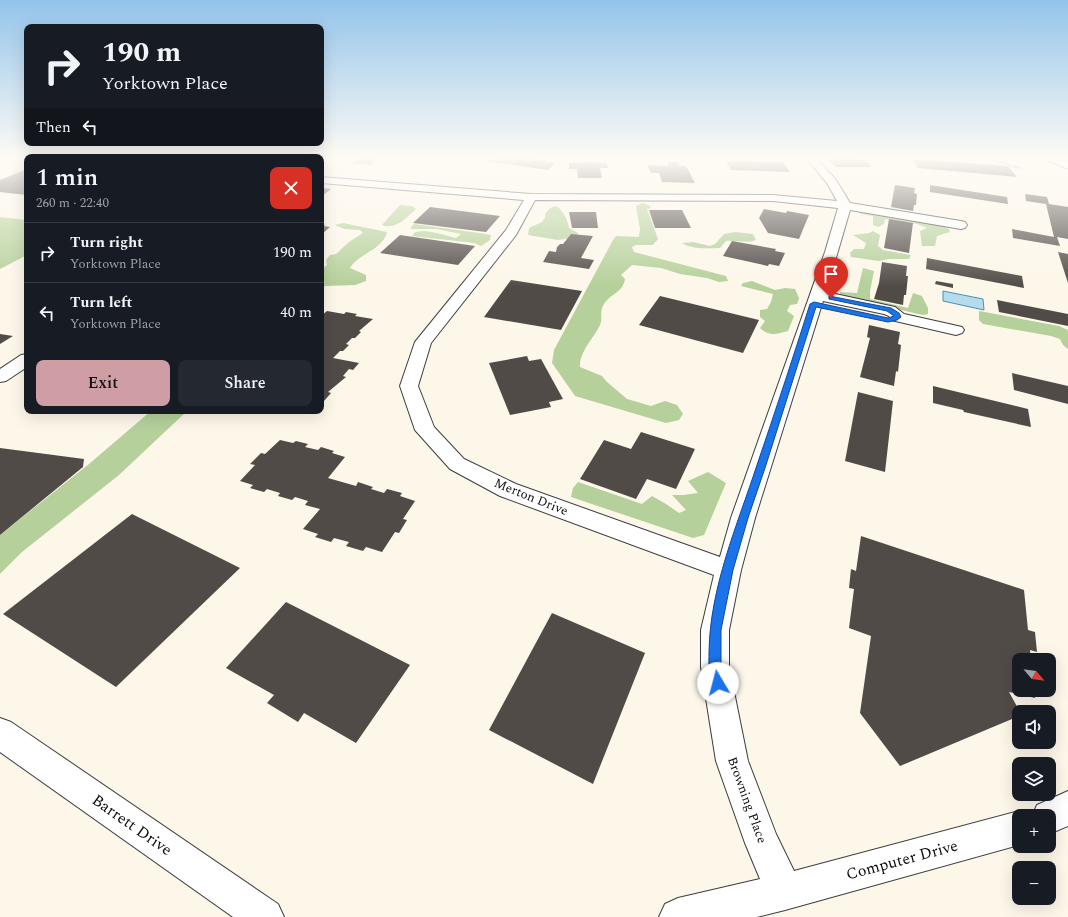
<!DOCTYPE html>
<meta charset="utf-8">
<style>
body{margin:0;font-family:Spectral,serif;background:#242831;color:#f1f3f6;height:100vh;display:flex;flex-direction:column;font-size:15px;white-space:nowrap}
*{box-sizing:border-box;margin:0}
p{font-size:13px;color:#9ea1a6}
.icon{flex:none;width:22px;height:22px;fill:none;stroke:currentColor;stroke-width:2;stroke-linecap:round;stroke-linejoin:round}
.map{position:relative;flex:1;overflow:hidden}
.drawer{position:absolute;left:24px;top:154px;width:300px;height:260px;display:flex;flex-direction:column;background:#171b24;border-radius:8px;box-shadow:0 4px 16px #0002}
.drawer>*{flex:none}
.banner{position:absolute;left:24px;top:24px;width:300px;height:122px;border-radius:8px;box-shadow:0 4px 16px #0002;background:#171b24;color:#f1f3f6;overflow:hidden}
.needle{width:26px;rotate:119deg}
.controls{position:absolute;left:1012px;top:653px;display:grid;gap:8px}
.controls a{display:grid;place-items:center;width:44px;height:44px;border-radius:8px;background:#171b24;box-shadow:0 4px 16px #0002;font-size:20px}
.pin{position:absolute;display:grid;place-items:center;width:34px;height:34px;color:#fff;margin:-41px -17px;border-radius:50% 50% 50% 0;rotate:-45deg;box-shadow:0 0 4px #0007}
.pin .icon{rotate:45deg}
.me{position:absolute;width:44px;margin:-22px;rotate:352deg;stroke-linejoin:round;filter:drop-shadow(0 0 3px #0008)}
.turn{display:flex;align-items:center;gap:14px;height:84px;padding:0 12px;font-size:18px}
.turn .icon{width:52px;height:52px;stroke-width:2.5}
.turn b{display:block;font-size:28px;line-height:34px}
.then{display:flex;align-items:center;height:38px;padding:0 12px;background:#0003;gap:8px;font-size:15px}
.round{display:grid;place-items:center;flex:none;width:42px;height:42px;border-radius:8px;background:#242831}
.overview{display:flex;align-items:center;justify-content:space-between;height:68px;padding:0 12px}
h1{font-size:24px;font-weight:600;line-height:30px}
.cta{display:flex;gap:8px;margin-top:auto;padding:8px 12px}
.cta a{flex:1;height:46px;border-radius:8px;background:#cf9ea5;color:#111;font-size:16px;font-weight:600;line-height:46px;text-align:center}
.cta a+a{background:#242831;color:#f1f3f6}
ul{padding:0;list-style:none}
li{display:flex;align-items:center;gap:12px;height:60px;padding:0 12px;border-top:1px solid #363941}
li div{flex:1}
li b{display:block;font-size:15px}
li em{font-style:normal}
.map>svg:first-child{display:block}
</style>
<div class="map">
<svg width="1068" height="917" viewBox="0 0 1068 917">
<rect width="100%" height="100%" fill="#fcf7e9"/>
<path fill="#b5d09a" d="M642,203L649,205L651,208L647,209L658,239L653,245H636L632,247L634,252L726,276L728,281L719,282L707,278L680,274L661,268L632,265L621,275L625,279C622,294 611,293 604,304C599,311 603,319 600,325C594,338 579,352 580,367L602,376L607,382L627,399L651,406L665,401L677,405L683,414L679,420L666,423L575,396L552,363L554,350L613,240L616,236L639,237L640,229L636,206Z
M400,205L412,206L416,209C406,218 396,230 382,225Z
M556,206C563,210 568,220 569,228L578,233V237L558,240L528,235L529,228L542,222L545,218V214L550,208Z
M860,212L941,225L949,229L950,232L937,236L935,246H922L920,231L927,228L917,224L885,219L884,224L878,227L873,225V216L860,214Z
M0,217L27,220V255L0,269Z
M343,223L387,232C383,250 359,253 350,268L366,275V281L355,285L325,286L321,289V270L327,265L326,260L330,255L336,254L349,242L363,233L360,230L344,229L335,225Z
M414,224L486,234L491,235L490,240L481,246L474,243L412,236L415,232L425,231L437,233L456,238L461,234L437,229H411V227Z
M873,231L880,235L878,246L883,250L911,255L909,259H888L879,261L851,257L850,253L854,249H864L866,243L853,235L869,233Z
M735,232L753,234L756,240C747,244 735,240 726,241L720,248C707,248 693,250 682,243L693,242L710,246L715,244L724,234Z
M863,268L874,271L870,291V299L908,308L913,293L922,296L928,308V314L923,315L840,296V292L857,293Z
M752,281L775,290L785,288L795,289L799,298L797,304L790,305L787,311L794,316L788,331C777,334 769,337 760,328L765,321L760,317V310L767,309L771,302L773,294L741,286L743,283Z
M979,311L1059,326L1068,330V349L1063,345L1060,339L1051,336L983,324L979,320Z
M151,411H187L119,475L22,552L0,574V535L89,464Z
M708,472L726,483L704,535L693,538L571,497L573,488L578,482L642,504L652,496L666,504L679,513L686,510L672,495H683L698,493L688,481Z"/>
<path fill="#b5dbed" stroke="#4692ba" d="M943,291L983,299L984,310L943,301Z"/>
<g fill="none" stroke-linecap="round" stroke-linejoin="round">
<path fill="#4692ba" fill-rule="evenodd" d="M990,159H993L1021,168L1019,169L990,160Z"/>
</g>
<path fill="#514b48" d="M357,159H378L370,165L351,163Z
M490,159H540L546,160L544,162L555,163L548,170L487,161Z
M827,159H863L871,166V167H836Z
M913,159L1008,166L1017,177L918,168Z
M726,161L783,162L790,172L731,170Z
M592,162L606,163L608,168H600L602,178H578L577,169H569V163Z
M667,162H678L680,166H686L695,183L662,182L659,173H651L647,165L669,166Z
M27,169V195L0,192V180Z
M895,185L915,188L914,193L917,194L916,205H914L913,211L891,207Z
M930,185L1007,197L1008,204L930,192Z
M321,188L331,189L321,197Z
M1025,194L1047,197L1049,204L1068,207V239L1057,237L1060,246L1013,238L1012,229L1054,237L1046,204L1026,201Z
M430,207L500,216L486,232L413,223Z
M764,209L786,213L787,211L809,215L799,239L768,233L759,218Z
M649,210H682L691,228H655Z
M569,212H596L598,228H572Z
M889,219L913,223L909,253L884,248Z
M321,224L325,225L324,226L330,227L321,235Z
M571,234L593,236L581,258L594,260L589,269L543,262L549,251L556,252L557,247L560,244H563Z
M400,235L475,246L458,265L380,253Z
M732,241L776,249L775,251L785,253L779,266L769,264L768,266L723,256Z
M1058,252L1068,254V283Z
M927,258L1022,276L1024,288L926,269Z
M882,262L907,266L906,276H908L906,295H904L903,305L874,299L879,283Z
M511,280L582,291L561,330L484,317Z
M936,281L953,284V288L935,284Z
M660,296L759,320L743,353L639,325Z
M997,300L1068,314V326L999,312Z
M327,311L344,314L346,312L357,314L355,316L373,319L359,331L361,332L355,338H352L346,344L349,345L343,351H340L333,358L359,363L353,370L349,369L343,376L346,377L328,392L331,393L324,401H321V319L323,318L321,316Z
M869,325L900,332L898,344L901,345L898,372L896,371L894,386L860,377L870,338L867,337Z
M0,334L13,336L0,344Z
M527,356L529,361L541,359L563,399L549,402L551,407L510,415L489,363Z
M1012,373L1068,386V404L1014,390Z
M933,386L1028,409L1031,427L964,412L963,410L933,403Z
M858,392L893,401L885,472L845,461Z
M641,432L695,449L676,489L647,479L636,499L580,479L604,440L631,449Z
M280,440L293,443L296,441L308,444L305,447L318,450L321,447L334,451L332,453L345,457L328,478L356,486L358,482L373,487L371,489L384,493L387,489L402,493L400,496L415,501L403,519L407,520L399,533L395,532L382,552L366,547L363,551L346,546L349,542L334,538L331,542L315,537L318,534L303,529L320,509L305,505L308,501L295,497L292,500L278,496L280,493L267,489L264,492L250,488L253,485L240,481L255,465L250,464L261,453L265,454Z
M0,448L84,459L83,467L0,535Z
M132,514L240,568L116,687L3,614Z
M861,536L1024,590L1028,630L1035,632L1037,652L1030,650L1031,660H1019V690H1034L1035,698L1009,692L1020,712H1019V716L900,766L860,713L871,636L849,628L854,589L849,588L851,569L856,571Z
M286,602L410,665L356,743L304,713L298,722L267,703L274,695L226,668Z
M552,613L645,653L593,784L489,730Z"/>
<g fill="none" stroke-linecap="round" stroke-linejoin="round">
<g stroke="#3d3d3d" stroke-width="2">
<path id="minor" d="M807,159H817L836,180L850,203L961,221L965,222L967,225L965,228L961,229L850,210L826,292L895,307L904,314L962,327L964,330L962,333L956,335L891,320L889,316L884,314L823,301L755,518L741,570L729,630V667L748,761L776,834L794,871L1019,811L1031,816H1019V845L785,910L757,917H659L665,904L678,898L760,879L745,843L716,761L701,667V630L714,575L500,496L450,469L415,430L400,386L415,342L506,230L524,200L321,183V177L531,194L773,195L837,201L827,183ZM535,200L773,201L838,208L825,252L731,518L720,557L516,484L464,459L434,427L418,386L431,343L516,235Z
M1048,159H1060L1068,162V169L1049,161Z
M27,354V367L6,381L0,382V369L21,355Z
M0,718L11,722L278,904L284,917H233L0,752Z
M1068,791V826L1049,834V816H1032L1037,805Z"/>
</g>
<use href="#minor" fill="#fff" fill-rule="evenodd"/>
</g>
<linearGradient id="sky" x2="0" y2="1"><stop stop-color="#93c4ea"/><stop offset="0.55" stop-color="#fefbf5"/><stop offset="1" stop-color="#fefbf5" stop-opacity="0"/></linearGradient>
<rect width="1068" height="287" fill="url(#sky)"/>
<path fill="#1a73e8" stroke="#114b97" d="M829,296L891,308L899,313L901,317L897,320L888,322L816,307L765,468L748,518L733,570L721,630V668L724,683L722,687L718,689L713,687C708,676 709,664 709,652C710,587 737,526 757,465C775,412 793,358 810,304L814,302L888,318L894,316L887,311L829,299Z"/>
<g text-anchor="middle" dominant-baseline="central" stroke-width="4" stroke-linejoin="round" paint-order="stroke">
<g font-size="13" fill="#0a0a0a" stroke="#fff">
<text transform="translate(531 497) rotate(22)">Merton Drive</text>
<text transform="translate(747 800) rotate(70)">Browning Place</text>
</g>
<g font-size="16" fill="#0a0a0a" stroke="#fff">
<text transform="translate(132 825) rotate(35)">Barrett Drive</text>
<text transform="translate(902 860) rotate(-15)">Computer Drive</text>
</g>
</g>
</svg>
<div class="controls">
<a><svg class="needle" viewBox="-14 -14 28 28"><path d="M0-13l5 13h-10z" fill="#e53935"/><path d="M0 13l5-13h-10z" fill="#9ea1a6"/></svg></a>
<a><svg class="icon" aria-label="sound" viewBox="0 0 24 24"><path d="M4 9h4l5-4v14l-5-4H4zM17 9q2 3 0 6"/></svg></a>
<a><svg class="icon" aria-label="layers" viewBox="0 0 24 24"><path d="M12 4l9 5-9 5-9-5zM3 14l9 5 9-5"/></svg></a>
<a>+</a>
<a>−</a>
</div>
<div class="pin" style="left:831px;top:298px;background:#d93025"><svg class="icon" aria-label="arrive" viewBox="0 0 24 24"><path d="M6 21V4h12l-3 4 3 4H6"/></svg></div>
<svg class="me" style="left:718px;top:683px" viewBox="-20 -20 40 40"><circle r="19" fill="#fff"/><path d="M0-13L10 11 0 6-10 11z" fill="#1a73e8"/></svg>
<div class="banner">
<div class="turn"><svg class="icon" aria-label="right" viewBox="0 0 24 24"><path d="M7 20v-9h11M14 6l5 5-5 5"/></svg><div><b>190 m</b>Yorktown Place</div></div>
<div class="then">Then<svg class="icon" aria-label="left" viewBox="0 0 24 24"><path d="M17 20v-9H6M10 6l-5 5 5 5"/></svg></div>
</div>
<section class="drawer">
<div class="overview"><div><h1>1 min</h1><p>260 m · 22:40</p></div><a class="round" style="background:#d93025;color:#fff"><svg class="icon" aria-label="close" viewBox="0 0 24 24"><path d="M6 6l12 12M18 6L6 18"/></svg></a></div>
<ul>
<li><svg class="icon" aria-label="right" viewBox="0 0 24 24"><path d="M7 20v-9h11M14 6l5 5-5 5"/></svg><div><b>Turn right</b><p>Yorktown Place</p></div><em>190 m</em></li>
<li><svg class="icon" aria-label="left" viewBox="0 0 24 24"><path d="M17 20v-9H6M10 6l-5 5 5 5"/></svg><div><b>Turn left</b><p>Yorktown Place</p></div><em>40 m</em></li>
</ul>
<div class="cta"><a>Exit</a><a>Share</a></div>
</section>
</div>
